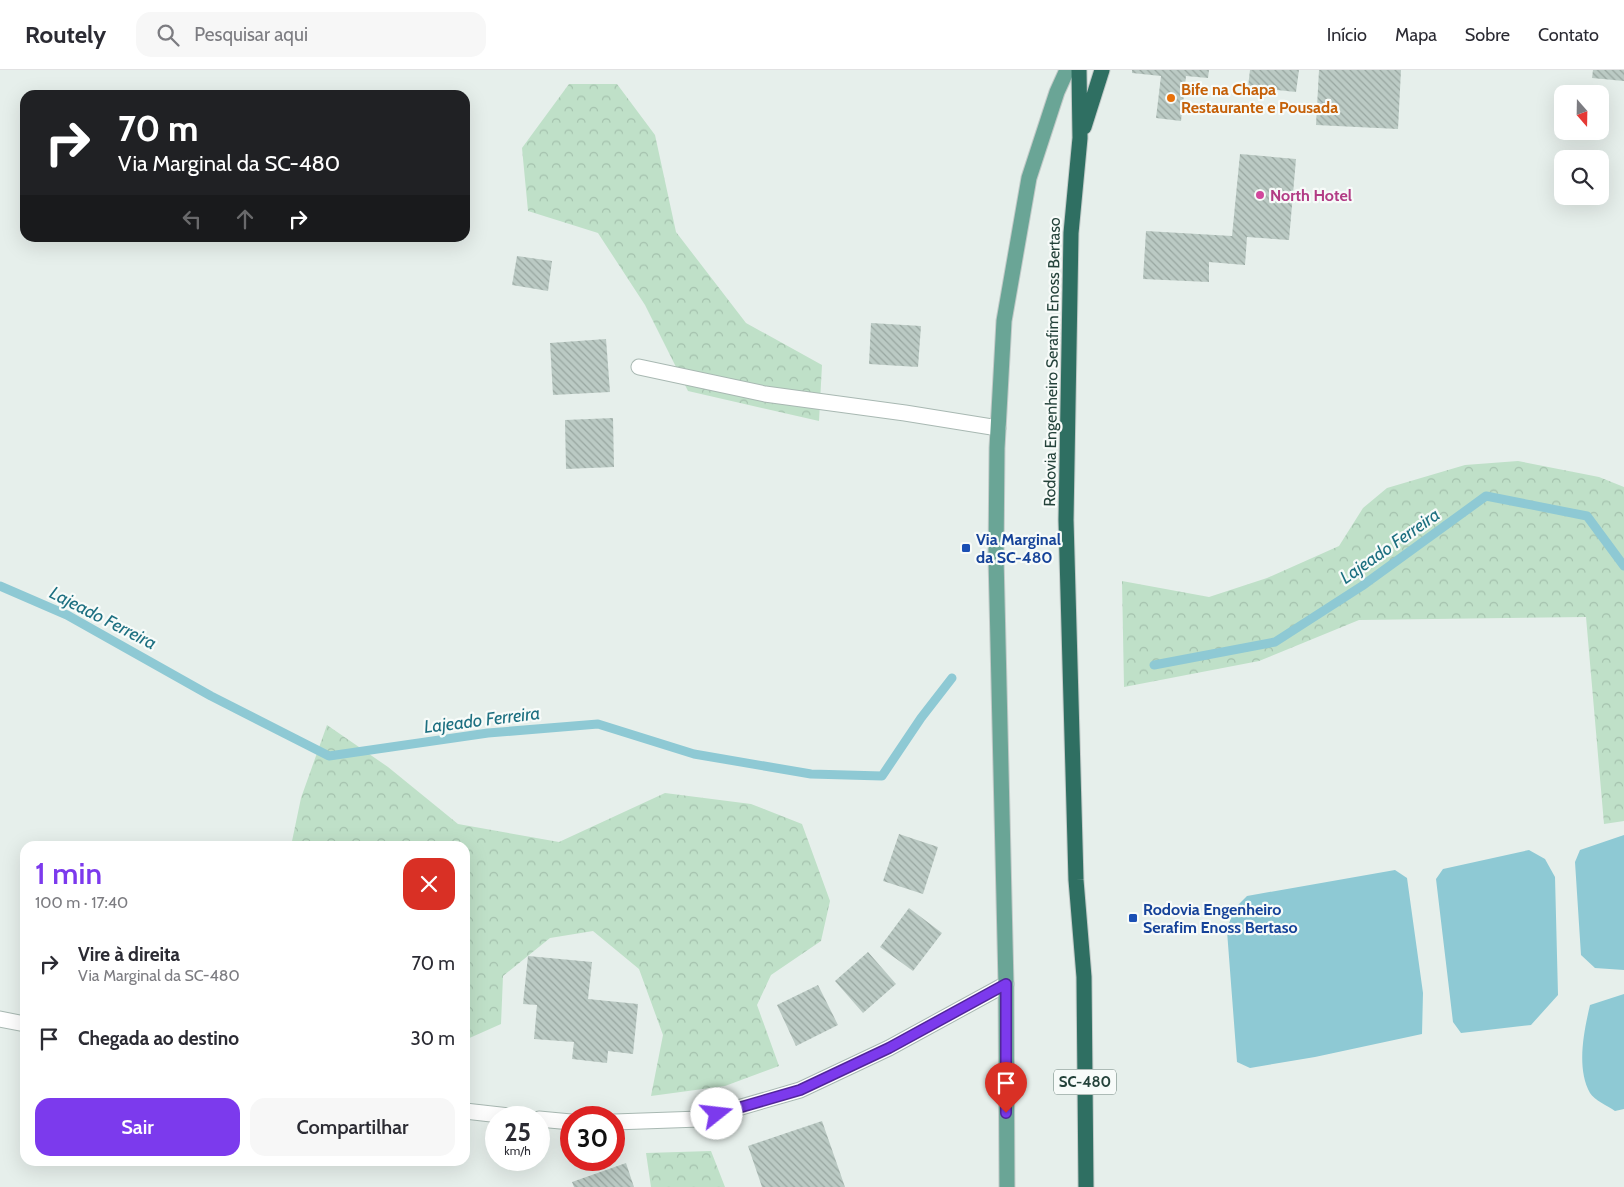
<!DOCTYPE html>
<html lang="pt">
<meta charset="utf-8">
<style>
body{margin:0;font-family:Cabin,sans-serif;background:#f7f7f7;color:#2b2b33;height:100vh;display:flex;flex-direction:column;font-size:19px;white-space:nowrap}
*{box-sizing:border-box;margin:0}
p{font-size:16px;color:#7c7c81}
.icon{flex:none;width:28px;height:28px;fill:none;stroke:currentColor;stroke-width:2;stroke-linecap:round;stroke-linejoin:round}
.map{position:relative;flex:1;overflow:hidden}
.drawer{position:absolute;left:20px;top:771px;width:450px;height:325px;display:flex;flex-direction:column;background:#fff;border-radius:15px;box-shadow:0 5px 20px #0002}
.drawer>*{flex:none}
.hud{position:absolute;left:20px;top:20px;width:450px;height:152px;border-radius:15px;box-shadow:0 5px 20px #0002;background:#202124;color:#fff;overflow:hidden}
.needle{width:32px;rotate:160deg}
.tools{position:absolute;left:1554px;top:15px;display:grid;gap:10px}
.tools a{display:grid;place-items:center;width:55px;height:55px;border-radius:10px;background:#fff;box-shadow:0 5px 20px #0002;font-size:25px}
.speed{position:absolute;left:485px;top:1036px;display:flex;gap:10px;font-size:25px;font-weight:700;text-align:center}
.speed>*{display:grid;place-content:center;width:65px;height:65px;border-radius:50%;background:#fff;box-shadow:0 5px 20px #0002;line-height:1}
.speed small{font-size:12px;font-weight:400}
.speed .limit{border:8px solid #d22;background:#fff;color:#111}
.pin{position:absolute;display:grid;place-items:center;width:42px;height:42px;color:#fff;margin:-51px -21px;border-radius:50% 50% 50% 0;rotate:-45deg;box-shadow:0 0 5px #0007}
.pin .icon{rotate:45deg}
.me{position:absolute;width:55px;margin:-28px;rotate:74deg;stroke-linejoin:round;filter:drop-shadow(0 0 4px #0008)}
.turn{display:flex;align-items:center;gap:18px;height:105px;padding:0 15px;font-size:22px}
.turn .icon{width:65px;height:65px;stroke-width:2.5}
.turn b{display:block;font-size:35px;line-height:42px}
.lanes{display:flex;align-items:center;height:48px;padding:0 15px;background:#0003;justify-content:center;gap:25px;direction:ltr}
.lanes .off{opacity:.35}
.round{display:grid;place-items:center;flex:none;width:52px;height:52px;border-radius:15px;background:#f7f7f7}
.head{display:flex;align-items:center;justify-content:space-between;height:85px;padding:0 15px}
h1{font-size:30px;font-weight:600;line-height:38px;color:#7c3aed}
.cta{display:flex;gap:10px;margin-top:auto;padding:10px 15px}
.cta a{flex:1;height:58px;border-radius:15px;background:#7c3aed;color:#fff;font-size:20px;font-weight:600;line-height:58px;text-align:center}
.cta a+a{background:#f7f7f7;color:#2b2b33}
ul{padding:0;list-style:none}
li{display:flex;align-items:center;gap:15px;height:75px;padding:0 15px}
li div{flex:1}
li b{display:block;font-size:19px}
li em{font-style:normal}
header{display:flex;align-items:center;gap:30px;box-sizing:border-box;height:70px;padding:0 25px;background:#fff;border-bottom:1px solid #e1e1e2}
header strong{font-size:24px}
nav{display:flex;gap:28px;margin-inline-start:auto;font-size:18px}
.search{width:350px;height:45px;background:#f7f7f7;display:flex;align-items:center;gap:12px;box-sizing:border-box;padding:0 18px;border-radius:15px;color:#7c7c81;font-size:19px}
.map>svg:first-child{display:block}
</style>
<header>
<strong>Routely</strong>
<div class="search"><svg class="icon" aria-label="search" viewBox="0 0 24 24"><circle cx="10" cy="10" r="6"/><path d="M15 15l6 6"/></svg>Pesquisar aqui</div>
<nav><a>Início</a><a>Mapa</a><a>Sobre</a><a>Contato</a></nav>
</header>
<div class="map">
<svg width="1624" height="1117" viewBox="0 0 1624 1117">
<defs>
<pattern id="forest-crowns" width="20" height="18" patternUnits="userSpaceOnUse" patternTransform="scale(1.25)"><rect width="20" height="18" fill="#bfe0c8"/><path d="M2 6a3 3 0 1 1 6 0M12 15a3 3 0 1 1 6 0" fill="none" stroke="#a4c1ad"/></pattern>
<pattern id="building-back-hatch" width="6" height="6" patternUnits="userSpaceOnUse" patternTransform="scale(1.25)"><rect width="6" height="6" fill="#bbcac4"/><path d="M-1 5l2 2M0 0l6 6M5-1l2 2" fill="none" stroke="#98a6a0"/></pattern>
</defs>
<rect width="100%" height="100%" fill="#e6efeb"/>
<path fill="url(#forest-crowns)" d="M569,14H617L655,65L676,162L746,253L822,295L819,351L688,321L645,235L598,163L528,141L522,78Z
M1518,391L1599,407L1624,417V751L1604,754L1586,547L1359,550L1259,591L1124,617L1122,511L1209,527L1267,508L1339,476L1363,438L1387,418L1465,395Z
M327,655L388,697L458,754L559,772L665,723L751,734L802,754L830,831L821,871L771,905L757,935L779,996L725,1016L651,1026L663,965L639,899L593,861L550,868L503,906L501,954L465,970V776H291L301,728Z
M711,1081L725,1117H651L646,1083Z"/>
<path fill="#8ec9d4" d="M1624,765V900L1595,898L1581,885L1575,792L1580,780Z
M1529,780L1545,789L1555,807L1558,925L1531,955L1461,963L1453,952L1436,809L1443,799Z
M1395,800L1407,808L1423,923L1422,964L1315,987L1250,998L1237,992L1227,861L1233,840L1247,826Z
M1624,924V1039L1615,1041C1608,1036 1594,1030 1590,1023C1576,998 1584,961 1590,935Z"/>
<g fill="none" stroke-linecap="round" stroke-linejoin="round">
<path stroke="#8ec9d4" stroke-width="9" d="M0,516L67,545L211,626L329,686L488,663L598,654L694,684L811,704L882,706L921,648L952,608
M1154,595L1275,572L1362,516L1486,426L1587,446L1624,496"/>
</g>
<path fill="url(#building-back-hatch)" d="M1132,0H1209L1208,8L1186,6L1181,51L1156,48L1161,6L1132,3Z
M1250,0H1299L1296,22L1248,17Z
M1319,0H1401L1398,59L1316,55Z
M1593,0H1624V11L1592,8Z
M1240,84L1296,89L1289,170L1247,167L1245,195L1209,192V212L1143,209L1146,161L1232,166Z
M517,186L552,191L548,221L512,215Z
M871,253L921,256L918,297L869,294Z
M606,269L610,322L553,325L550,273Z
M613,348L614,397L566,399L565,350Z
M899,764L938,777L923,824L883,811Z
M909,838L942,863L913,901L880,877Z
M868,882L896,914L863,943L835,911Z
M528,886L592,892L588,929L638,934L633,984L608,981L607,993L572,989L574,972L534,969L537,935L523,934Z
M818,915L838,955L796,976L777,935Z
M822,1051L845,1117H762L748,1076Z
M626,1093L634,1117H574L572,1112Z"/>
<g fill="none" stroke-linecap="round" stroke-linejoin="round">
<g stroke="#a8b8b2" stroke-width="17">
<path id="minor" d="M639,297L765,324L905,343L998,358
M0,949L25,954
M465,1041L526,1048
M539,1049L571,1052
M614,1052L700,1049L800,1020L889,978L1006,914"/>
</g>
<g stroke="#c2cac8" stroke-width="17">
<path id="major" d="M1007,1117L1006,914L996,487L997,378L1004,251L1029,108L1057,22L1067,0"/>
</g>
<g stroke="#c2cac8" stroke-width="17">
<path id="highway" d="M1079,0L1080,68L1071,163L1066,450L1076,810L1084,907L1086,1117
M1084,57L1102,0"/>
</g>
<use href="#minor" stroke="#fff" stroke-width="15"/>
<use href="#major" stroke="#6aa596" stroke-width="15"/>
<use href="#highway" stroke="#2f6f62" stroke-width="15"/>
</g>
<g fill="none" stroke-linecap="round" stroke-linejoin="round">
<g stroke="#51269a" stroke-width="12">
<path id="route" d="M717,1044L800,1020L889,978L1006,914V1043"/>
</g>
<use href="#route" stroke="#7c3aed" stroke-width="9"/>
</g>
<circle fill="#e8710a" stroke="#f7fbf9" stroke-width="2" cx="1171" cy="28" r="5"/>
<circle fill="#d1479c" stroke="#f7fbf9" stroke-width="2" cx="1260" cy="125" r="5"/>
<g fill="#1a4fb4" stroke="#f7fbf9" stroke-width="2">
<rect x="961" y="473" width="10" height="10" rx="2.5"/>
<rect x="1128" y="843" width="10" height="10" rx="2.5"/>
</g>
<g text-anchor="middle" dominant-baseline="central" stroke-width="4.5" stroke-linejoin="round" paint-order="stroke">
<rect fill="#f7fbf9" stroke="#637a73" stroke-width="1" x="1054" y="999.5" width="62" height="25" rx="4"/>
<g font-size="15" font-weight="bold" fill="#24423a">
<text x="1085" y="1012">SC-480</text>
</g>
<g font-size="16" font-weight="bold" fill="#c56008" stroke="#f7fbf9" text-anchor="start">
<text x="1181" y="19">Bife na Chapa<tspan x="1181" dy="18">Restaurante e Pousada</tspan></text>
</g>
<g font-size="16" font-weight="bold" fill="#b23c85" stroke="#f7fbf9" text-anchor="start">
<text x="1270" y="125">North Hotel</text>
</g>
<g font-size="16" fill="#24423a" stroke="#f7fbf9">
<text transform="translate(1052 292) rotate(-89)">Rodovia Engenheiro Serafim Enoss Bertaso</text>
</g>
<g font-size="16" font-weight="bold" fill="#164399" stroke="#f7fbf9" text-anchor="start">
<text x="976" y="469">Via Marginal<tspan x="976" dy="18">da SC-480</tspan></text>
<text x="1143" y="839">Rodovia Engenheiro<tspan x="1143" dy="18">Serafim Enoss Bertaso</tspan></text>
</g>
<g font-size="18" font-style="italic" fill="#1c6f80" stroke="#f7fbf9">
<text transform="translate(1390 476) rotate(-35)">Lajeado Ferreira</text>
<text transform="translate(103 548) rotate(27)">Lajeado Ferreira</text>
<text transform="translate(482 650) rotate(-7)">Lajeado Ferreira</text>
</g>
</g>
</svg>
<div class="tools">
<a><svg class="needle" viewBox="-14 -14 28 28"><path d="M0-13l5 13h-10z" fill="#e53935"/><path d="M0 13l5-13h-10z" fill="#7c7c81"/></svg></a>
<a><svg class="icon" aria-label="search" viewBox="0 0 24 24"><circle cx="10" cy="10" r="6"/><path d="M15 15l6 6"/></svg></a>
</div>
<div class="speed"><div>25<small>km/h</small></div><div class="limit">30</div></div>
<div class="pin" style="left:1006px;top:1043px;background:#d93025"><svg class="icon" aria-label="arrive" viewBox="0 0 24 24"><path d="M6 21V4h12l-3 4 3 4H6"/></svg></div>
<svg class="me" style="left:717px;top:1044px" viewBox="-20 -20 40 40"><circle r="19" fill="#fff"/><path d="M0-13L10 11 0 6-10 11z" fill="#7c3aed"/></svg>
<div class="hud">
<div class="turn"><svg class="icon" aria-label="right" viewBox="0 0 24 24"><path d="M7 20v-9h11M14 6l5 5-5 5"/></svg><div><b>70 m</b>Via Marginal da SC-480</div></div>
<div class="lanes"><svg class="icon off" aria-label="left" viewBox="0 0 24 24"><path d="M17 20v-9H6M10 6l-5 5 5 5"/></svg><svg class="icon off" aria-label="ahead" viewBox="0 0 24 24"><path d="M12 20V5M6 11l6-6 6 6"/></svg><svg class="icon" aria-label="right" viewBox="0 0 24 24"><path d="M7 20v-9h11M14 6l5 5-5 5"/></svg></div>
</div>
<section class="drawer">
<div class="head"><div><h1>1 min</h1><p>100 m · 17:40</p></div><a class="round" style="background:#d93025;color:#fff"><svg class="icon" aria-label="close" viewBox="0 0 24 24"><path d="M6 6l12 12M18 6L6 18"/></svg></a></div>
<ul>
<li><svg class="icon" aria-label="right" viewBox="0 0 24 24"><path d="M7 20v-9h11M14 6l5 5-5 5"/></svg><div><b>Vire à direita</b><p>Via Marginal da SC-480</p></div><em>70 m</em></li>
<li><svg class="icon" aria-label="arrive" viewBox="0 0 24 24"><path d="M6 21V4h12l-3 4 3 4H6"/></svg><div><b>Chegada ao destino</b></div><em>30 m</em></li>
</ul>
<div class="cta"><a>Sair</a><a>Compartilhar</a></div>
</section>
</div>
